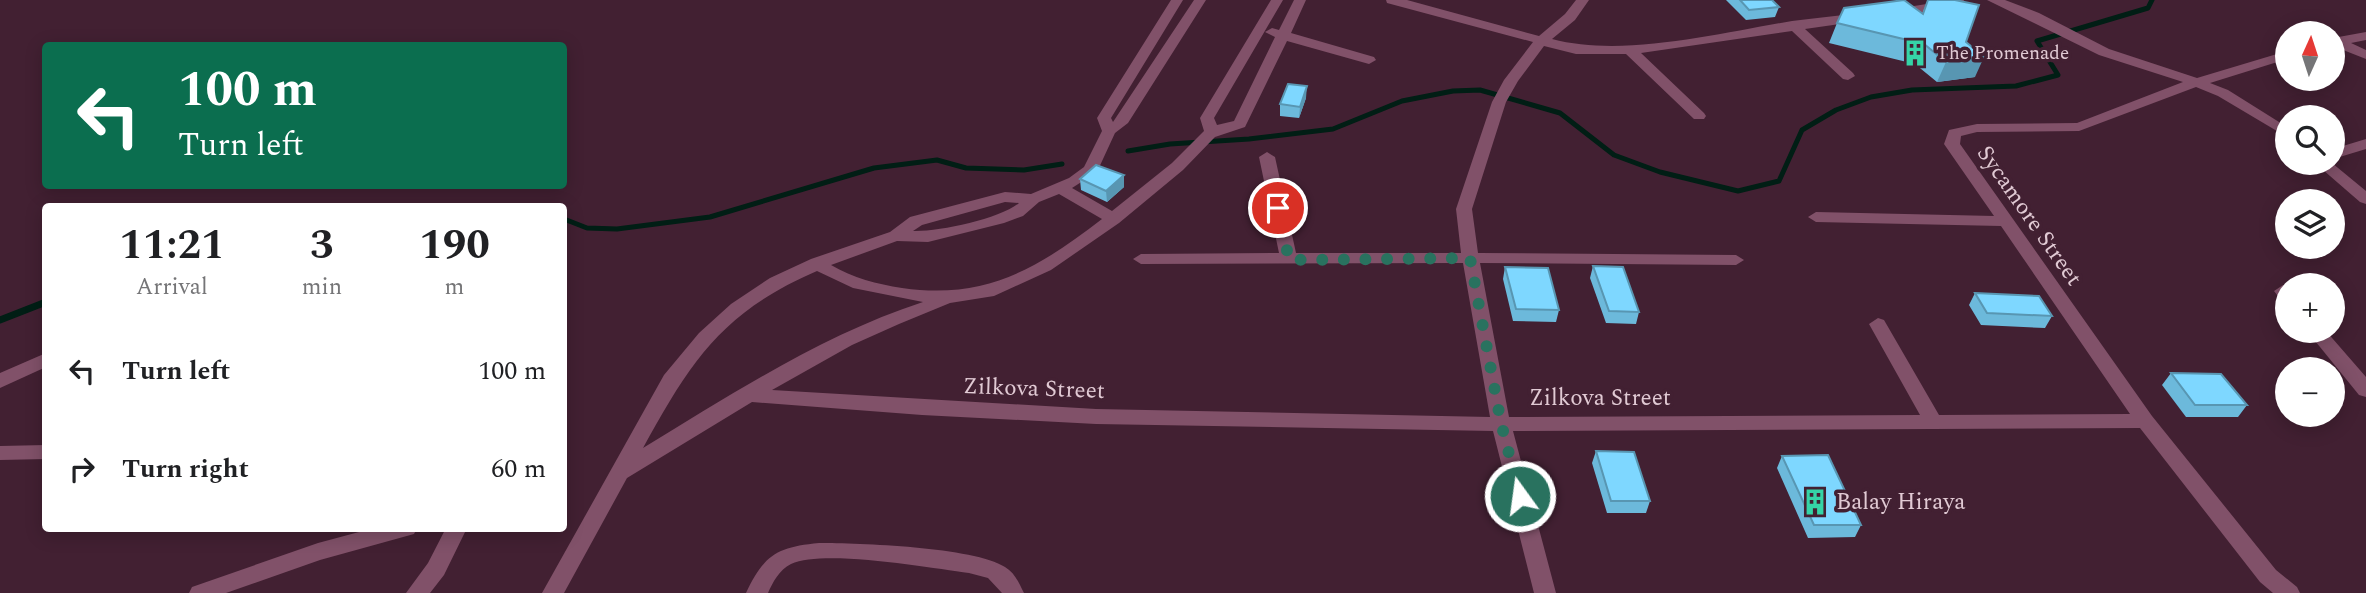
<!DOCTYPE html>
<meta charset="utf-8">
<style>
body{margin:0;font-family:Spectral,serif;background:#f6f6f6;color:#202124;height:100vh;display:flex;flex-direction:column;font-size:26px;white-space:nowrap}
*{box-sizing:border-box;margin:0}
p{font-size:23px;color:#757577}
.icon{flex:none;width:38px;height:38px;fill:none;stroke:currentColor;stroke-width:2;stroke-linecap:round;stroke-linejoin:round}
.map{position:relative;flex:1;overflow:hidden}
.side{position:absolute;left:42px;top:203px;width:525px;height:329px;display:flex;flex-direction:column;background:#fff;border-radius:7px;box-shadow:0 4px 18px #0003}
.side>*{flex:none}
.top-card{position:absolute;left:42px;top:42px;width:525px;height:147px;border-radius:7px;box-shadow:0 4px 18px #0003;background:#0b6e4f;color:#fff;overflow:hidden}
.needle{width:46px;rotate:3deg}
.controls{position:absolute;left:2275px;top:21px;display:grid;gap:14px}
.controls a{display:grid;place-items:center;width:70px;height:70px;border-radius:50%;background:#fff;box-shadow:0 4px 18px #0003;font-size:35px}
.pin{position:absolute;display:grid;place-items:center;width:60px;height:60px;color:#fff;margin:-30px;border:4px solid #fff;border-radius:50%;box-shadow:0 2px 7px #0007}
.me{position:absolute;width:77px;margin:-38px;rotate:346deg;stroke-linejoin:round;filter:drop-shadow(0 0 5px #0008)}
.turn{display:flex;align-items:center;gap:24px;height:147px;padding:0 21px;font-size:32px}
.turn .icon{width:91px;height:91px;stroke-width:2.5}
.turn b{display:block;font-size:49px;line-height:60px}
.eta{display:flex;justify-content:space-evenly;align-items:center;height:119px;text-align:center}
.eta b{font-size:42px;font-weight:700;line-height:49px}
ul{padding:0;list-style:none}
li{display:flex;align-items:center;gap:21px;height:98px;padding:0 21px}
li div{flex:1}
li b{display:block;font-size:26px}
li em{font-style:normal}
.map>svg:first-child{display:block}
</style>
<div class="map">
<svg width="2366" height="593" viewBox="0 0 2366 593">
<rect width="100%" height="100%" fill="#422032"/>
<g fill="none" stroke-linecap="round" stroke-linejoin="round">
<path stroke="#011e15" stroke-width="5" d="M1128,151L1170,144L1249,139L1333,129L1402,101L1453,91L1480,90L1560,113L1614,155L1660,172L1738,191L1779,181L1802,130L1836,110L1871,97L1912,90L2016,86L2058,75L2037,41L2148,8L2152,0
M564,219L587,228L617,229L710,217L874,168L937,160L966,168L1024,170L1062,164"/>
<path stroke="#011e15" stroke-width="7" d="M0,320L46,302"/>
<path fill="#815169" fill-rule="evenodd" d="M1171,0H1183L1111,118L1113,122L1194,0H1206L1128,123L1115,133L1097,172L1072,188L1112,211L1172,163L1204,131L1200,118L1271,0H1283L1214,118L1217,125L1234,121L1275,37L1265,32L1272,28L1279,30L1294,0H1306L1291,33L1374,57L1376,60L1369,64L1287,41L1245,127L1215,137L1183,170L1119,223L1051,270L994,296L950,303L899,324L852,345L772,390L1096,409L1490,417L1463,263L1141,264L1133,259L1141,254L1279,253L1259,157L1267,152L1275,157L1296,253H1461L1456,209L1492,102L1504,80L1533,42L1387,3L1386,0H1407L1539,36L1565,14L1576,0H1589L1575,20L1552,39C1623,58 1720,33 1792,21C1814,18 1838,16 1861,13L1868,17L1861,21L1805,29L1853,73L1855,76L1848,80L1843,79L1792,31L1641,53L1704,113L1706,116L1704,119H1694L1626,54H1576L1544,46L1518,81L1506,102L1472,209L1478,253L1736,255L1744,260L1736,265L1480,263L1509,417L1920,415L1869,324L1878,318L1884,320L1939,415L2130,414L2001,226L1816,222L1808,217L1816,212L1994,216L1944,144L1949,130L1977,124L2077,123L2183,82L2099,55L1987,0H2005L2039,13L2109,49L2197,78L2287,51V59L2210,83L2228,90L2287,127V137L2218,96L2196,87L2079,131L1977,132L1961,136L1960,144L2152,416L2276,570L2297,587L2300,593H2273L2260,582L2140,428L1513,431L1556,593H1534L1493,431L1096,424L922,415L752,402L627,478L564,593H542L664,375L699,333L731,304L770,278L811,259L890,232L910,217L1005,192L1031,194L1069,178L1084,167L1102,131L1097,118ZM1059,194L1102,219C1037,269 986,300 902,288C877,284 853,278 831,265L897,241L928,242L1004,223L1023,216L1039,202ZM1005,202L1019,203C1000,219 938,232 913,231L922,225ZM817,271L853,288L923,302C824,334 732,394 643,448C691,361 722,312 817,271Z
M1952,0H1964L1960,8L1955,9L1895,17L1888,13L1895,9Z
M2366,32V40L2351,43L2366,50V59L2333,46V38Z
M2366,139V149L2333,159V149Z
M2315,163H2332L2366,191V204L2360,202Z
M2283,285L2287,286V302L2281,300L2274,291Z
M2307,331H2326L2366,377V397L2359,395Z
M46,353V367L0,388V373Z
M46,445V459L0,460V446Z
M374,528H417L414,534L320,560L226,593H189L192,587L318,543Z
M446,528H467L444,575L430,593H406L428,563Z
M819,543C858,543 974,547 1005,567C1015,573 1019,583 1024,593H1002L988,578L969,573C929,568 825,549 791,564C779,570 773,582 768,593H746C764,555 777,547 819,543Z"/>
</g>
<path fill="#6cb9db" d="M1726,0H1772L1779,7L1775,17L1746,20Z
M1928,0L1966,42L1975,77L1937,82L1915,64L1829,43L1837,23L1922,14Z
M1306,98L1299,118L1280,116V104Z
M1124,175V187L1107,202L1081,190L1080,179Z
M1593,266L1639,312L1636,324L1606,323L1590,278Z
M1505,267L1559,310L1556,322L1513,321L1503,279Z
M1975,293L2052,316L2045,328L1981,325L1969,305Z
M2171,373L2247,405L2238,417H2186L2162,385Z
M1596,451L1650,501L1646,513H1607L1592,463Z
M1782,456L1861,525L1855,537L1808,538L1777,468Z"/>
<path fill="#5896b2" d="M1984,57L1975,77L1937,82L1946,62Z
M1307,86L1306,98L1299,118L1300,107Z
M1124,175V187L1107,202L1106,191Z"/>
<path fill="#7ed7ff" stroke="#5896b2" stroke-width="2" d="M1740,0H1772L1779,7L1749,10Z
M1904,0L1923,14L1928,0H1955L1979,5L1966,42L1984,57L1946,62L1924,44L1837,23L1844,8Z
M1288,84L1307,86L1300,107L1280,104Z
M1096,165L1124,175L1106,191L1080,179Z
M1593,266L1623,267L1639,312L1609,311Z
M1505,267L1548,268L1559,310L1516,309Z
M1975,293L2039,296L2052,316L1987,313Z
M2171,373L2221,374L2247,405H2195Z
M1596,451L1634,452L1650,501H1611Z
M1828,455L1861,525H1814L1782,456Z"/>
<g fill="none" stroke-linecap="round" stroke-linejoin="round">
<path stroke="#29725f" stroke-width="12" stroke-dasharray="0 21.6" d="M1278,208L1289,260L1470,258L1501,423L1520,496"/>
</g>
<defs>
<g id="building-bare" transform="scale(2.1)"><path d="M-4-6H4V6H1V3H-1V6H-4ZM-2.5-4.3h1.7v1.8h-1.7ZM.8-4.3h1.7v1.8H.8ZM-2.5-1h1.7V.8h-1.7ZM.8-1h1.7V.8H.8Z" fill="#35d4a7" stroke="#422032" stroke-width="2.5" paint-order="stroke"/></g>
</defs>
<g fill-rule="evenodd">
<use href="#building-bare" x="1915" y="53"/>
<use href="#building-bare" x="1815" y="502"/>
</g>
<g text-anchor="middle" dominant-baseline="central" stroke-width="7" stroke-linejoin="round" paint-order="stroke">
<g font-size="19" fill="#e1cad4" stroke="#422032" text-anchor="start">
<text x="1936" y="53">The Promenade</text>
</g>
<g font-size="23" fill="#e1cad4" stroke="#422032">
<text transform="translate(2029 216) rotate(55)">Sycamore Street</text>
<text transform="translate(1034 389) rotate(2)">Zilkova Street</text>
<text x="1600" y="398">Zilkova Street</text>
</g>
<g font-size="23" fill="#e1cad4" stroke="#422032" text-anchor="start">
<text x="1836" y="502">Balay Hiraya</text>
</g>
</g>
</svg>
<div class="controls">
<a><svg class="needle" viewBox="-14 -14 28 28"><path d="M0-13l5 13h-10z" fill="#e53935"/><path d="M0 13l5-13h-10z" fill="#757577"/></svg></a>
<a><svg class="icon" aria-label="search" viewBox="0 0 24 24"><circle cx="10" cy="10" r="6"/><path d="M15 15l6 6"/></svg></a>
<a><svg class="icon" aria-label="layers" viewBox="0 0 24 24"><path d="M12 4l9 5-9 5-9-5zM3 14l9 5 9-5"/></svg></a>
<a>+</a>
<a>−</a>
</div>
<div class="pin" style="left:1278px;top:208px;background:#d93025"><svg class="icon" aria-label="arrive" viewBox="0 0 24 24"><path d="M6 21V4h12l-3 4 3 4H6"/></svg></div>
<svg class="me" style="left:1520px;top:496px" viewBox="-20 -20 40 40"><circle r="17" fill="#29725f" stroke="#fff" stroke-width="3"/><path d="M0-11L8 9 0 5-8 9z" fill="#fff"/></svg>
<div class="top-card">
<div class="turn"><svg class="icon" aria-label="left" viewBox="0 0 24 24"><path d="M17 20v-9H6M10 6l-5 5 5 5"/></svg><div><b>100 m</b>Turn left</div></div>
</div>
<section class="side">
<div class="eta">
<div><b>11:21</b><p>Arrival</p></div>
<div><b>3</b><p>min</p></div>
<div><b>190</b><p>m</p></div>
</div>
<ul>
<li><svg class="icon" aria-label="left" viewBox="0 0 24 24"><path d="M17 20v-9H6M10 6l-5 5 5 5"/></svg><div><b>Turn left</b></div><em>100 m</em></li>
<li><svg class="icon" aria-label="right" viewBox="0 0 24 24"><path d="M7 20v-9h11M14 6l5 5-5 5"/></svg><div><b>Turn right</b></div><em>60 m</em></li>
</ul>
</section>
</div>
